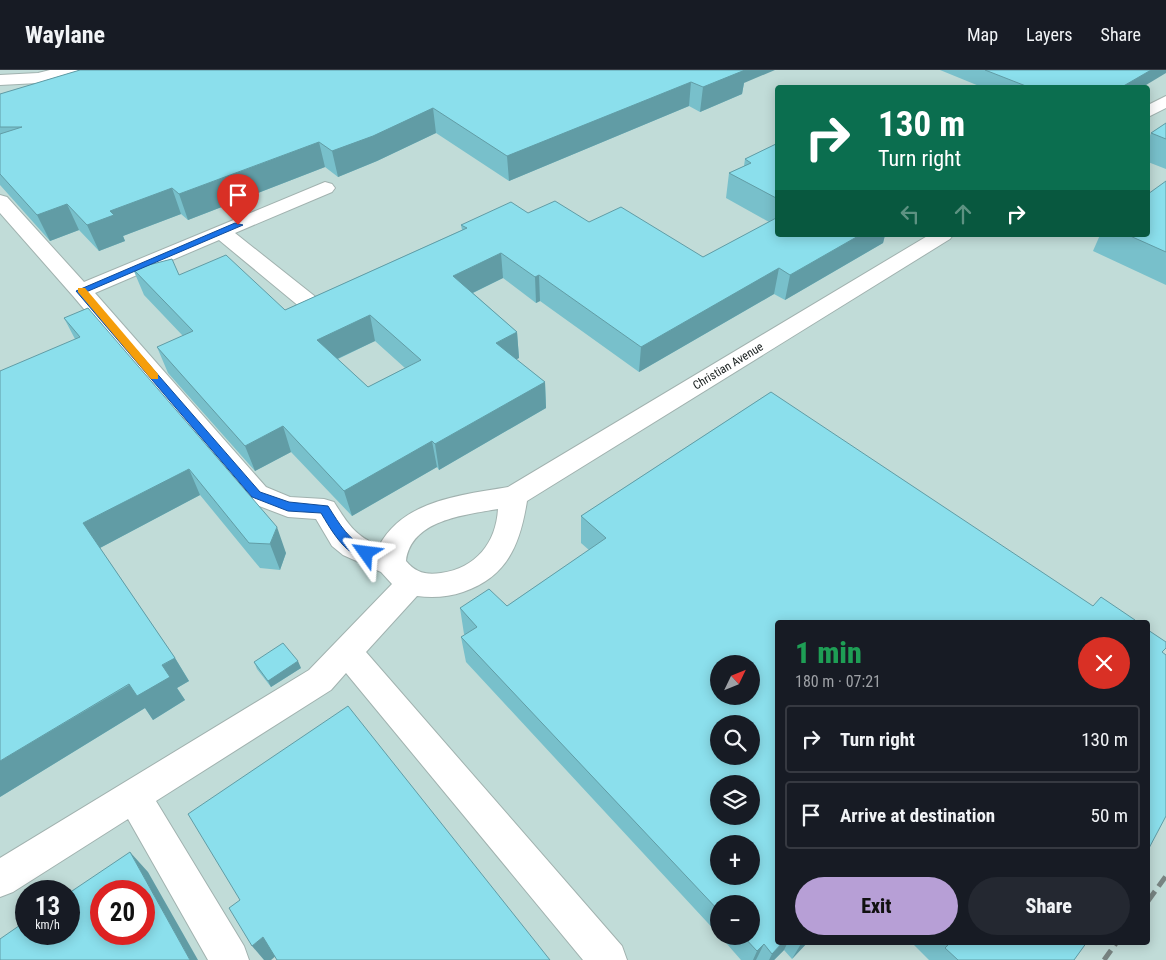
<!DOCTYPE html>
<meta charset="utf-8">
<style>
body{margin:0;font-family:"Roboto Condensed",sans-serif;background:#242831;color:#f1f3f6;height:100vh;display:flex;flex-direction:column;font-size:19px;white-space:nowrap}
*{box-sizing:border-box;margin:0}
p{font-size:16px;color:#9ea1a6}
.icon{flex:none;width:28px;height:28px;fill:none;stroke:currentColor;stroke-width:2;stroke-linecap:round;stroke-linejoin:round}
.map{position:relative;flex:1;overflow:hidden}
.side{position:absolute;left:775px;top:550px;width:375px;height:325px;display:flex;flex-direction:column;background:#171b24;border-radius:5px;box-shadow:0 2px 12px #0003}
.side>*{flex:none}
.top-card{position:absolute;left:775px;top:15px;width:375px;height:152px;border-radius:5px;box-shadow:0 2px 12px #0003;background:#0b6e4f;color:#fff;overflow:hidden}
.needle{width:32px;rotate:47deg}
.fabs{position:absolute;left:710px;top:585px;display:grid;gap:10px}
.fabs a{display:grid;place-items:center;width:50px;height:50px;border-radius:50%;background:#171b24;box-shadow:0 2px 12px #0003;font-size:25px}
.speed{position:absolute;left:15px;top:810px;display:flex;gap:10px;font-size:25px;font-weight:700;text-align:center}
.speed>*{display:grid;place-content:center;width:65px;height:65px;border-radius:50%;background:#171b24;box-shadow:0 2px 12px #0003;line-height:1}
.speed small{font-size:12px;font-weight:400}
.speed .limit{border:8px solid #d22;background:#fff;color:#111}
.pin{position:absolute;display:grid;place-items:center;width:42px;height:42px;color:#fff;margin:-51px -21px;border-radius:50% 50% 50% 0;rotate:-45deg;box-shadow:0 0 5px #0007}
.pin .icon{rotate:45deg}
.me{position:absolute;width:55px;margin:-28px;rotate:301deg;stroke-linejoin:round;filter:drop-shadow(0 0 4px #0008)}
.turn{display:flex;align-items:center;gap:18px;height:105px;padding:0 20px;font-size:22px}
.turn .icon{width:65px;height:65px;stroke-width:2.5}
.turn b{display:block;font-size:35px;line-height:42px}
.lanes{display:flex;align-items:center;height:48px;padding:0 20px;background:#0003;justify-content:center;gap:25px;direction:ltr}
.lanes .off{opacity:.35}
.round{display:grid;place-items:center;flex:none;width:52px;height:52px;border-radius:26px;background:#242831}
.headline{display:flex;align-items:center;justify-content:space-between;height:85px;padding:0 20px}
h1{font-size:30px;font-weight:800;line-height:38px;color:#1e9e55}
.button{display:flex;gap:10px;margin-top:auto;padding:10px 20px}
.button a{flex:1;height:58px;border-radius:30px;background:#b79fd6;color:#111;font-size:20px;font-weight:800;line-height:58px;text-align:center}
.button a+a{background:#242831;color:#f1f3f6}
ul{padding:0;list-style:none}
li{display:flex;align-items:center;gap:15px;height:68px;margin:0 10px 8px;padding:0 10px;border:2px solid #363941;border-radius:5px}
li div{flex:1}
li b{display:block;font-size:19px}
li em{font-style:normal}
header{display:flex;align-items:center;gap:30px;box-sizing:border-box;height:70px;padding:0 25px;background:#171b24;border-bottom:1px solid #363941}
header strong{font-size:24px}
nav{display:flex;gap:28px;margin-inline-start:auto;font-size:18px}
.map>svg:first-child{display:block}
</style>
<header>
<strong>Waylane</strong>
<nav><a>Map</a><a>Layers</a><a>Share</a></nav>
</header>
<div class="map">
<svg width="1166" height="890" viewBox="0 0 1166 890">
<rect width="100%" height="100%" fill="#d5e7e4"/>
<path fill="#c1dcd8" fill-rule="evenodd" d="M0,0H1166V890H0ZM778,18H1148V165H778ZM778,552H1148V872H778ZM719,594H751V626H719ZM719,654H751V686H719ZM719,714H751V746H719ZM719,774H751V806H719ZM26,821H69V864H26ZM101,821H144V864H101ZM719,834H751V866H719Z"/>
<g fill="none" stroke-linecap="round" stroke-linejoin="round">
<g stroke="#a1b2af" stroke-width="2">
<path id="minor" d="M50,0H78L76,3L38,13L0,15V5L38,3Z
M1166,26V38L1148,47V35Z
M325,112L332,114L335,118L332,122L235,163L322,232L325,237L322,242L314,244L306,242L219,170L95,223L266,417L290,427L324,429L334,432C348,454 354,465 379,476C403,430 462,425 508,417L929,165H953L950,169L527,431C520,475 507,507 463,522C449,527 432,528 417,526L366,582L622,876L627,890H583L346,603L331,620L156,731L244,876L249,890H208L128,749L13,822L0,827V788L309,600L392,514L381,502L343,485L332,476L316,449L288,447L246,431L73,226L0,143V125L7,127L84,212ZM498,439C496,473 476,498 441,503C426,505 416,503 406,491C411,450 464,445 498,439Z"/>
</g>
<use href="#minor" fill="#fff" fill-rule="evenodd"/>
<path stroke="#788482" stroke-width="5" stroke-dasharray="12 6" stroke-linecap="butt" d="M1148,831L1166,806
M1104,890L1117,872"/>
</g>
<path fill="#78c0cb" fill-rule="evenodd" d="M80,0L744,13L742,24L700,42L689,36L509,111L436,63L377,91L338,107L325,97L188,150L181,144L123,166L125,171L99,181L79,160L50,171L0,115V24Z
M940,0H1166L1141,18H984Z
M1166,53V99L1148,92V71L1151,63Z
M778,73V165H885L883,173L785,230L774,224L639,302L540,231L536,233L503,208L473,223L517,262L519,288L516,289L545,312L546,338L439,400L437,397L352,446L291,382L255,401L168,303L157,277L183,266L144,225L133,199L179,205L285,240L462,160L461,155L528,143L589,152L703,187L769,152L726,128L729,103L744,96L745,89ZM375,271L405,298L368,317L338,289Z
M1166,111V215L1093,181L1100,165H1148Z
M64,248L286,483L280,500L260,498L200,425L100,478L175,588L189,611L177,618L185,630L153,650L145,638L0,727L75,269Z
M771,322L778,872H808L792,889L784,880L774,890H741L720,866H751L719,834V865L466,592L461,567L465,565L464,564L460,538L507,536L589,480L581,473V446Z
M254,592L301,598L271,617L257,599Z
M911,872H1087L1074,890H929Z"/>
<path fill="#619ca5" d="M733,0H775L744,13L742,24L700,42L703,17Z
M1151,0H1166V3L1141,18H1120Z
M691,12L689,36L509,111L507,86Z
M433,38L436,63L377,91L338,107L332,81Z
M319,72L325,97L188,150L179,124Z
M172,118L181,144L123,166L125,171L99,181L87,155L110,141Z
M67,134L79,160L50,171L37,145Z
M860,165H885L883,173L785,230L790,205Z
M501,183L503,208L456,231L453,206Z
M779,198L774,224L639,302L641,277Z
M539,205L540,231L536,233L535,207Z
M370,245L375,271L324,295L317,270Z
M517,262L519,288L498,299L496,273Z
M545,312L546,338L439,400L435,374Z
M283,356L291,382L255,401L245,376Z
M432,371L437,397L352,446L344,421Z
M189,399L200,425L98,479L83,453Z
M277,457L286,483L280,500L270,474Z
M175,588L189,611L177,618L185,630L153,650L145,638L0,727V691Z
M298,591L301,598L271,617L268,611Z
M130,782L148,802L198,890H190Z
M263,867L277,885L271,890H264L252,876Z
M783,872H788L784,880L774,890H769L772,884Z
M802,872H808L792,889Z
M764,874L756,890H753L757,881Z"/>
<path fill="#8bdfec" stroke="#619ca5" fill-rule="evenodd" d="M80,0H745L703,17L691,12L507,86L433,38L373,66L332,81L319,72L179,124L172,118L110,141L114,145L87,155L67,134L37,145L0,104V64L22,57H0V24Z
M985,0H1151L1120,18H1031Z
M1166,53V69L1151,63Z
M778,73V129L729,103L751,93L745,89Z
M1166,111V182L1128,165H1148V124Z
M555,131L589,152L621,137L703,187L778,147V165H860L790,205L779,198L641,277L539,205L535,207L501,183L453,206L517,262L496,273L545,312L435,374L432,371L344,421L283,356L245,376L157,277L193,261L133,199L172,189L179,205L226,185L285,240L467,158L461,155L511,132L528,143ZM370,245L421,290L368,317L317,270Z
M88,238L277,457L270,474L249,473L189,399L83,453L175,588L162,595L170,607L137,626L129,614L0,691V301L80,267L64,248Z
M771,322L1093,536L1101,527L1135,550L1134,551L1136,552H778V872H783L772,884L764,874L757,881L743,866H751V834H719V841L461,567L477,557L460,538L489,519L507,536L606,468L581,446ZM719,594H751V626H719ZM719,654H751V686H719ZM719,714H751V746H719ZM719,774H751V806H719Z
M1148,560L1166,572V578L1162,582L1166,585V746L1148,780Z
M283,573L298,591L268,611L254,592Z
M348,636L550,890H277L263,867L252,876L229,838L240,830L188,744Z
M130,782L190,890H0V869L26,851V864H69V823ZM101,821H144V864H101Z
M945,872H1087L1074,890H958L945,878L948,875Z"/>
<path fill="#1a73e8" stroke="#114b97" d="M235,153L243,155L86,222L260,422L289,432L328,436C340,455 349,471 370,480V486C349,493 330,458 321,443L288,441L252,427L76,221Z"/>
<path fill="#f59e0b" d="M78,218H85L158,304V309H151L78,222Z"/>
<g text-anchor="middle" dominant-baseline="central" stroke-width="5" stroke-linejoin="round" paint-order="stroke">
<g font-size="12" fill="#171e1d" stroke="#fff">
<text transform="translate(728 296) rotate(-31)">Christian Avenue</text>
</g>
</g>
</svg>
<div class="fabs">
<a><svg class="needle" viewBox="-14 -14 28 28"><path d="M0-13l5 13h-10z" fill="#e53935"/><path d="M0 13l5-13h-10z" fill="#9ea1a6"/></svg></a>
<a><svg class="icon" aria-label="search" viewBox="0 0 24 24"><circle cx="10" cy="10" r="6"/><path d="M15 15l6 6"/></svg></a>
<a><svg class="icon" aria-label="layers" viewBox="0 0 24 24"><path d="M12 4l9 5-9 5-9-5zM3 14l9 5 9-5"/></svg></a>
<a>+</a>
<a>−</a>
</div>
<div class="speed"><div>13<small>km/h</small></div><div class="limit">20</div></div>
<div class="pin" style="left:238px;top:155px;background:#d93025"><svg class="icon" aria-label="arrive" viewBox="0 0 24 24"><path d="M6 21V4h12l-3 4 3 4H6"/></svg></div>
<svg class="me" style="left:366px;top:483px" viewBox="-20 -20 40 40"><path d="M0-17L14 15 0 8-14 15z" fill="#1a73e8" stroke="#fff" stroke-width="4"/></svg>
<div class="top-card">
<div class="turn"><svg class="icon" aria-label="right" viewBox="0 0 24 24"><path d="M7 20v-9h11M14 6l5 5-5 5"/></svg><div><b>130 m</b>Turn right</div></div>
<div class="lanes"><svg class="icon off" aria-label="left" viewBox="0 0 24 24"><path d="M17 20v-9H6M10 6l-5 5 5 5"/></svg><svg class="icon off" aria-label="ahead" viewBox="0 0 24 24"><path d="M12 20V5M6 11l6-6 6 6"/></svg><svg class="icon" aria-label="right" viewBox="0 0 24 24"><path d="M7 20v-9h11M14 6l5 5-5 5"/></svg></div>
</div>
<section class="side">
<div class="headline"><div><h1>1 min</h1><p>180 m · 07:21</p></div><a class="round" style="background:#d93025;color:#fff"><svg class="icon" aria-label="close" viewBox="0 0 24 24"><path d="M6 6l12 12M18 6L6 18"/></svg></a></div>
<ul>
<li><svg class="icon" aria-label="right" viewBox="0 0 24 24"><path d="M7 20v-9h11M14 6l5 5-5 5"/></svg><div><b>Turn right</b></div><em>130 m</em></li>
<li><svg class="icon" aria-label="arrive" viewBox="0 0 24 24"><path d="M6 21V4h12l-3 4 3 4H6"/></svg><div><b>Arrive at destination</b></div><em>50 m</em></li>
</ul>
<div class="button"><a>Exit</a><a>Share</a></div>
</section>
</div>
